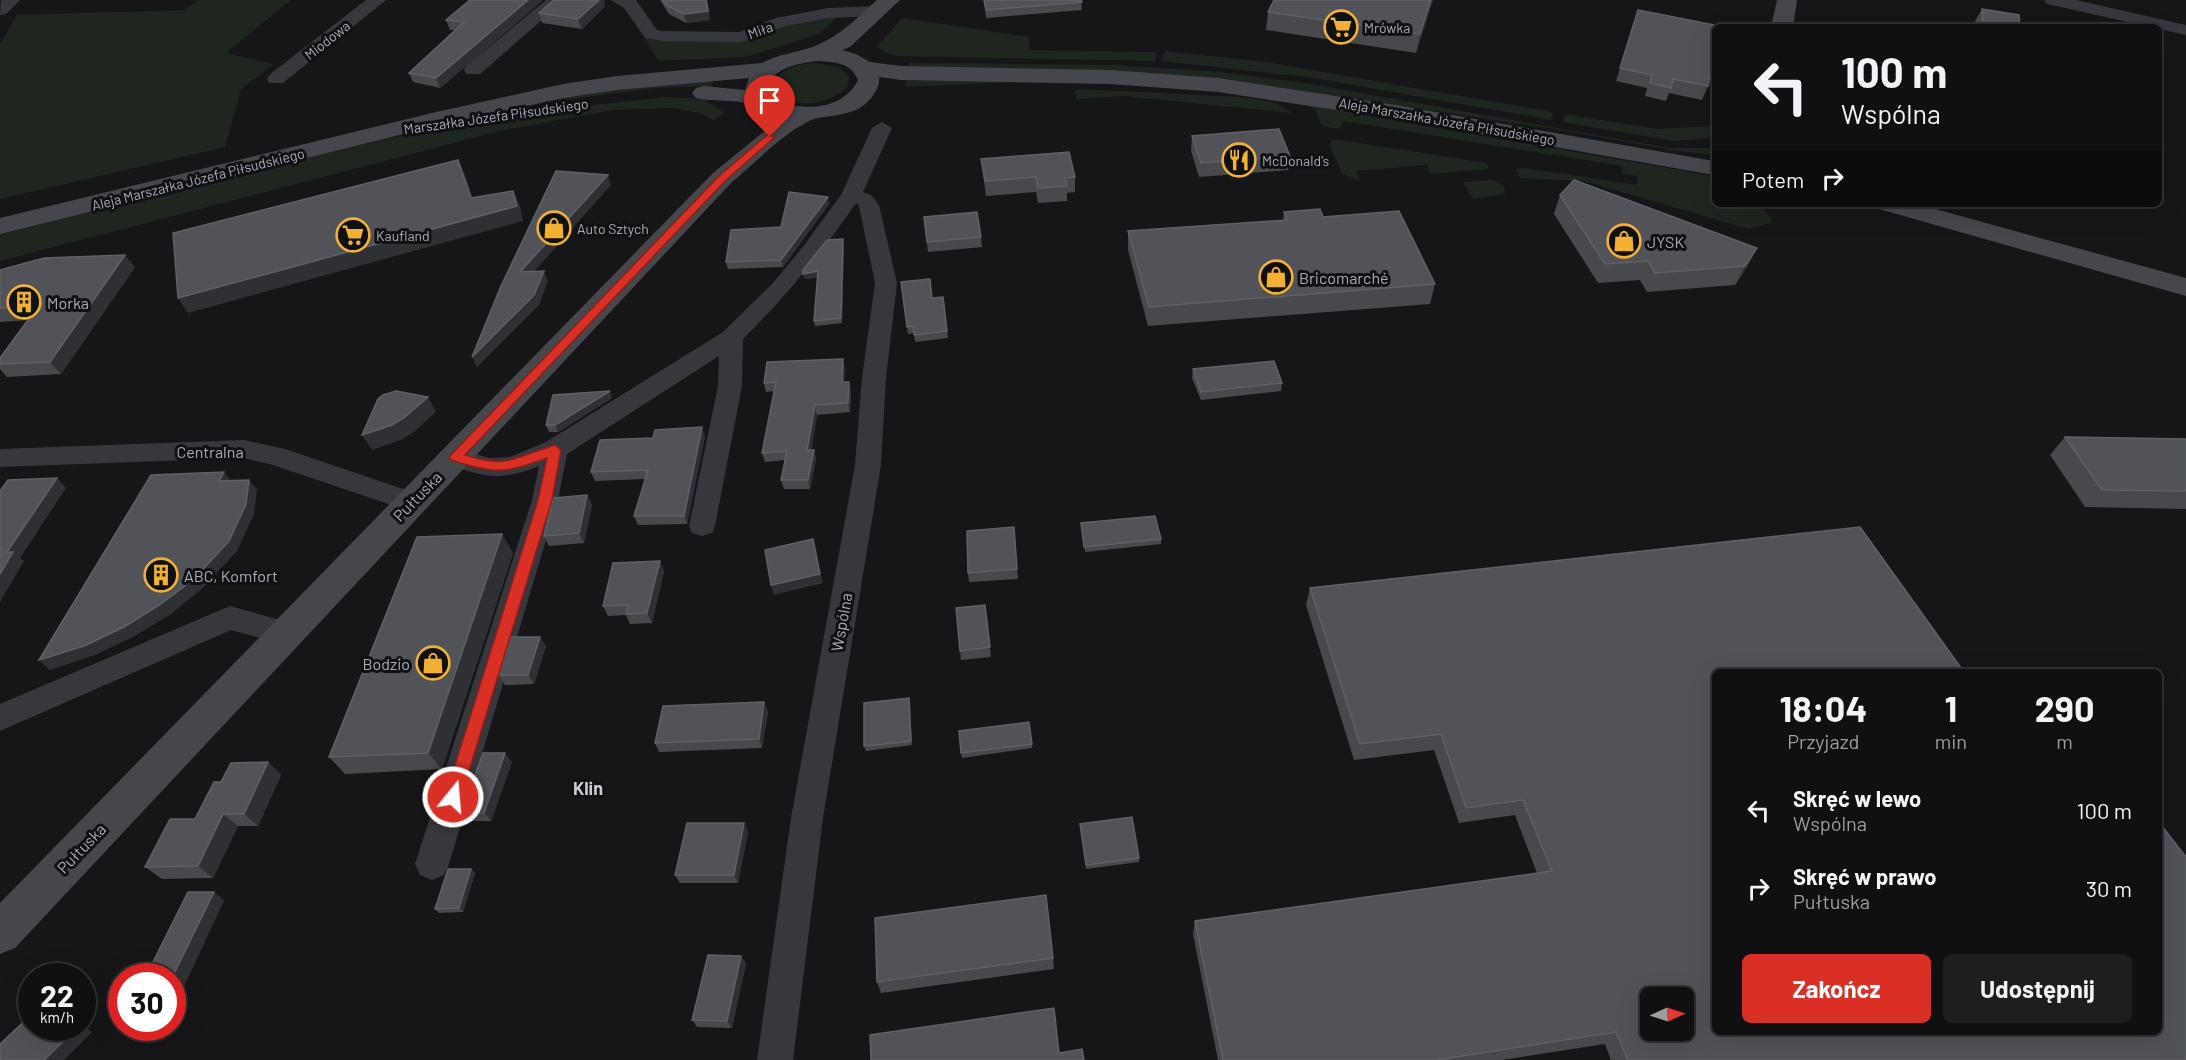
<!DOCTYPE html>
<html lang="pl">
<meta charset="utf-8">
<style>
body{margin:0;font-family:Barlow,sans-serif;background:#1e1e20;color:#f1f3f6;height:100vh;display:flex;flex-direction:column;font-size:22px;white-space:nowrap}
*{box-sizing:border-box;margin:0}
p{font-size:20px;color:#9c9d9f}
.icon{flex:none;width:33px;height:33px;fill:none;stroke:currentColor;stroke-width:2;stroke-linecap:round;stroke-linejoin:round}
.map{position:relative;flex:1;overflow:hidden}
.panel{position:absolute;left:1712px;top:669px;width:450px;height:366px;display:flex;flex-direction:column;background:#101012;border-radius:9px;box-shadow:0 6px 24px #0002,0 0 0 2px #303032}
.panel>*{flex:none}
.guide{position:absolute;left:1712px;top:24px;width:450px;height:183px;border-radius:9px;box-shadow:0 6px 24px #0002,0 0 0 2px #303032;background:#101012;color:#f1f3f6;overflow:hidden}
.needle{width:39px;rotate:87deg}
.tools{position:absolute;left:1640px;top:987px;display:grid;gap:12px}
.tools a{display:grid;place-items:center;width:54px;height:54px;border-radius:9px;background:#101012;box-shadow:0 6px 24px #0002,0 0 0 2px #303032;font-size:30px}
.speed{position:absolute;left:18px;top:963px;display:flex;gap:12px;font-size:30px;font-weight:700;text-align:center}
.speed>*{display:grid;place-content:center;width:78px;height:78px;border-radius:50%;background:#101012;box-shadow:0 6px 24px #0002,0 0 0 2px #303032;line-height:1}
.speed small{font-size:15px;font-weight:400}
.speed .limit{border:9px solid #d22;background:#fff;color:#111}
.pin{position:absolute;display:grid;place-items:center;width:51px;height:51px;color:#fff;margin:-62px -26px;border-radius:50% 50% 50% 0;rotate:-45deg;box-shadow:0 0 6px #0007}
.pin .icon{rotate:45deg}
.me{position:absolute;width:66px;margin:-33px;rotate:17deg;stroke-linejoin:round;filter:drop-shadow(0 0 4px #0008)}
.turn{display:flex;align-items:center;gap:21px;height:126px;padding:0 30px;font-size:27px}
.turn .icon{width:78px;height:78px;stroke-width:2.5}
.turn b{display:block;font-size:42px;line-height:51px}
.then{display:flex;align-items:center;height:57px;padding:0 30px;background:#0003;gap:12px;font-size:22px}
.eta{display:flex;justify-content:space-evenly;align-items:center;height:102px;text-align:center}
.eta b{font-size:36px;font-weight:700;line-height:42px}
.button{display:flex;gap:12px;margin-top:auto;padding:12px 30px}
.button a{flex:1;height:69px;border-radius:9px;background:#d93025;color:#fff;font-size:24px;font-weight:700;line-height:69px;text-align:center}
.button a+a{background:#1e1e20;color:#f1f3f6}
ul{padding:0;list-style:none}
li{display:flex;align-items:center;gap:18px;height:78px;padding:0 30px}
li div{flex:1}
li b{display:block;font-size:22px}
li em{font-style:normal}
.map>svg:first-child{display:block}
</style>
<div class="map">
<svg width="2186" height="1060" viewBox="0 0 2186 1060">
<rect width="100%" height="100%" fill="#161618"/>
<path fill="#1e261f" d="M198,0H291L226,53L274,64L241,89L225,147L0,199V44L17,15L184,10Z
M838,16L820,34L746,57L658,61L642,33L654,40L734,41L754,38L783,25Z
M902,18L1029,37V50L1153,52L1157,54L1155,61L899,56L885,53L877,46Z
M1165,51L1266,62L1553,112L1551,120L1307,77L1161,61Z
M816,63L841,68L849,77L847,87C829,105 796,110 776,93L773,83C782,67 800,64 816,63Z
M910,63L1116,65L1221,72L1311,84L1669,148H1714V155L1671,150L1555,129L1223,79L1107,71L909,69Z
M714,79L711,86L656,88L541,103L585,92Z
M906,80L1012,81L1014,82L905,87Z
M1077,89L1241,97L1274,102L1292,113L1123,96L1076,99L1075,91Z
M665,97L703,99L725,113L713,120L700,113L673,108L612,110L500,131L0,261V232L389,138L567,108Z
M1307,105L1707,175L1714,179V204H1759L1771,218V223L1749,229L1584,181L1520,178L1515,169L1526,168L1637,185V176L1622,174V166L1343,121L1340,129L1322,126L1315,110Z
M1564,114L1656,129L1714,126V138L1673,141L1563,122Z
M1335,139L1486,163L1489,166L1487,169L1431,174L1427,165L1356,171L1360,181L1342,174L1330,146L1332,140Z
M1493,180L1504,186L1505,194L1473,199L1463,182Z"/>
<g fill="none" stroke-linecap="round" stroke-linejoin="round">
<path fill="#37383d" fill-rule="evenodd" d="M20,0L6,14L0,15L1,0Z
M366,0H386L283,83H269L267,79L269,75Z
M546,0H565L480,74H466L464,70L466,66Z
M611,0H636L657,30L663,31L739,32L776,18L828,8L879,6L888,11L879,16L828,18L786,26L741,42L663,41L645,38L624,8Z
M2044,0H2076L2186,25V35L2047,4Z
M882,122L892,128L863,192L871,195L879,205L897,283L886,378L881,465L823,818L793,1060H757L791,818L855,465L862,378L875,283L859,206L856,203C820,255 787,295 743,339L742,386L715,526L712,533L702,536L692,533L689,526L718,386L719,356L567,454L558,500L449,864L444,875L432,880L420,875L415,864L532,500L539,466C498,482 486,477 446,464L442,457L446,450L455,448L489,458L510,457L546,442L723,332L772,284L802,248L841,195L872,128Z
M244,440L285,449L421,495L425,502L421,509L412,512L273,465L244,458L0,467V449Z
M230,606L297,625L301,633L297,641L287,645L231,630L0,731V704Z"/>
<path fill="#45474d" fill-rule="evenodd" d="M877,0H900L850,47L842,50L856,54L870,62L901,66L1110,70L1218,78L1396,105L1714,161V175L1396,119L1218,92L1110,84L901,80L879,77C881,88 870,101 861,107C844,118 822,114 807,122C779,137 755,163 731,183L15,948L0,954V903L713,173L782,117C771,114 761,107 750,104C733,99 713,102 696,98L692,93L696,88L704,86L745,90L749,78L617,90L563,98L436,126L0,234V218L436,112L563,84L617,76L762,63C778,54 796,53 812,47C838,38 857,18 877,0ZM816,61C833,62 851,62 858,80C843,111 799,113 772,97L767,88C774,67 797,64 816,61Z
M1777,0H1797L1793,27H1771Z
M1875,204H1917L2186,278V296L1879,209Z"/>
</g>
<path fill="#47494d" d="M470,0H543L440,88L413,82L409,73L455,30H450L446,20Z
M660,0H707L710,20L686,23L669,14Z
M984,0H1081L1082,10L986,18Z
M1274,0H1433L1416,53L1266,30L1268,12Z
M605,6L582,29L542,23L539,13Z
M1982,9L2020,27H1974V23Z
M1638,10L1708,86L1702,100L1669,93L1666,101L1645,96L1647,88L1616,81Z
M1192,136L1290,156L1288,170L1199,177L1191,151Z
M981,159L1075,177V192L1067,193V201L1038,203L1036,192L986,196Z
M1560,195L1757,248L1747,267L1735,285L1647,292L1640,280L1598,283L1554,214Z
M829,204L783,267L728,269L726,262L781,227Z
M1284,212L1435,284L1430,304L1148,326L1128,250V231L1283,220Z
M924,217L981,237L982,247L928,252Z
M844,244L842,323L815,326L814,321L818,277L805,279L803,274Z
M135,267L61,374L7,377L0,369V358L29,320L0,322V270Z
M901,282L932,298L943,297L948,338L915,342L914,333L908,334Z
M843,359L845,369L844,382L851,391L850,412L817,415L811,450H814L816,459L810,489H784L781,480L785,460L765,462L762,453L774,391L766,392L764,383Z
M1193,369L1282,383L1281,391L1201,400L1192,378Z
M612,398L558,432H549L546,425Z
M705,436L687,524L638,525L634,516L645,479L595,481L591,472Z
M2065,437L2186,439V509L2085,507L2050,455Z
M587,495L592,505L584,543L549,546L544,536Z
M1081,523L1161,539V544L1085,552Z
M1014,527L1018,579L969,582L968,573Z
M513,553L442,769L345,774L329,757Z
M664,571L652,623L630,624L626,615L608,616L603,606Z
M1310,588L2186,1060H1611L1605,1044L1501,1060H1218L1193,934L1195,921L1537,873L1515,815L1459,823L1434,750L1354,760L1306,605Z
M985,605L991,657L961,660L960,651Z
M546,646L534,684L505,685L499,675Z
M909,698L912,745L866,751L864,746Z
M764,702L768,712L762,748L659,752L655,743Z
M959,731L1032,744V748L962,758Z
M268,762L281,775L258,826H238L213,878L162,879L145,867L195,819Z
M512,762L491,821H469L462,813Z
M744,823L748,832L738,883H680L675,875Z
M1080,824L1139,858V862L1086,869Z
M471,869L475,873L463,912L439,913L435,909Z
M224,900L182,990H172V976Z
M741,956L746,963L732,1028L697,1027L692,1020Z
M1053,958L1054,969L881,993L877,982Z"/>
<path fill="#2f3033" d="M528,0H543L440,88L436,78Z
M599,0H604L605,6L582,29L578,19Z
M706,0L710,20L686,23L684,14Z
M1431,0H1433L1416,53L1420,34Z
M458,160L465,175L478,213L471,198Z
M608,175L611,185L525,282L520,272Z
M513,191L520,206L523,221L188,313L178,298Z
M828,197L829,204L783,267L781,260Z
M843,239L844,244L842,323L841,318Z
M1757,248L1747,267L1735,285L1745,266Z
M125,255L135,267L61,374L50,362Z
M544,271L548,281L539,305L477,367L472,357Z
M818,271L819,276L805,279L803,274Z
M843,359L845,369L844,392L842,382Z
M849,382L851,391L850,412L848,403Z
M610,391L612,398L558,432L555,425Z
M428,397L436,412L414,432L401,440L372,450L362,435Z
M815,405L817,415L810,459L807,450Z
M702,427L705,436L687,524L684,516Z
M814,450L816,459L810,489L808,480Z
M224,472L232,482L219,481Z
M57,478L66,488L20,558L24,561L0,602V574L7,552Z
M249,480L257,489L254,514L237,551L204,587L171,614L133,637L95,655L50,670L39,660Z
M587,495L592,505L584,543L579,533Z
M502,534L513,553L442,769L428,753Z
M813,539L823,583L774,595L771,585Z
M660,561L664,571L652,623L647,613Z
M540,637L546,646L534,684L528,675Z
M909,698L910,703L912,745L911,741Z
M764,702L768,712L762,748L759,739Z
M505,753L512,762L491,821L484,813Z
M268,762L281,775L258,826L244,814Z
M223,814L238,826L213,878L198,866Z
M744,823L748,832L738,883L734,875Z
M471,869L475,873L463,912L459,908Z
M214,892L224,900L182,990L172,985V978Z
M741,956L746,963L732,1028L727,1021Z
M82,1025L92,1032L64,1060H44L77,1028H82Z"/>
<path fill="#525359" stroke="#5f6168" stroke-width="1.5" fill-rule="evenodd" d="M470,0H528L436,78L409,73L464,22L446,20Z
M554,0H599L578,19L539,13Z
M663,0H706L708,11L684,14L666,5Z
M984,0H1081L1082,2L986,10Z
M1274,0H1431L1420,34L1268,12Z
M1982,9L2019,15L2020,27H1983Z
M1638,10L1720,26V27H1714V54L1708,86L1673,79L1671,88L1650,83L1652,75L1620,68Z
M1279,129L1290,156L1201,163L1192,136Z
M1069,152L1075,177L1065,178L1067,186L1038,188L1036,177L985,181L981,159Z
M458,160L471,198L513,191L517,206L178,298L173,233Z
M556,171L608,175L520,272L544,271L534,295L472,357L501,286Z
M1574,180L1757,248L1745,266L1655,273L1648,261L1605,264L1560,195Z
M789,192L828,197L781,260L726,262L731,230L781,227Z
M1320,209L1323,217L1399,211L1435,284L1149,307L1128,231L1287,220L1284,212Z
M977,212L981,237L927,242L924,217Z
M843,239L841,318L814,321L818,271L803,274V270L827,240Z
M125,255L50,362L0,364V358L39,305L0,308V270L44,258Z
M930,279L932,298L943,297L947,331L914,335L913,326L907,327L901,282Z
M843,359L842,382H849L848,403L815,405L807,450H814L808,480H781L787,451L762,453L776,382L764,383L767,362Z
M1274,361L1282,383L1201,392L1193,369Z
M396,391L428,397L405,417L392,425L362,435L378,399L383,395Z
M610,391L555,425H546L553,395Z
M702,427L684,516H634L648,470L591,472L600,440L653,438L655,430Z
M2065,437L2186,439V491L2102,490Z
M224,472L219,481L249,480L246,504L229,541L195,578L161,604L124,627L84,646L39,660L151,475Z
M57,478L7,552H13L0,574V491L8,480Z
M587,495L579,533L544,536L553,498Z
M1155,516L1161,539L1084,547L1081,523Z
M1014,527L1017,569L968,573L967,531Z
M1860,527L1964,672H1714V1032H2158V821L2186,857V1060H1628L1616,1032L1436,1060H1223L1195,921L1552,871L1523,800L1466,808L1441,734L1360,744L1310,588ZM1650,998H1683V1030H1650Z
M502,534L428,753L329,757L417,537Z
M813,539L820,574L771,585L765,550Z
M660,561L647,613L626,614L628,605L603,606L613,563Z
M985,605L990,647L960,651L956,608Z
M510,637H540L528,675H499Z
M909,698L911,741L864,746V703Z
M764,702L759,739L655,743L663,706Z
M1029,722L1032,744L961,753L959,731Z
M483,753H505L484,813H462Z
M268,762L244,814H223L198,866L145,867L170,819H195L214,782H221L231,763Z
M1132,817L1139,858L1086,865L1080,824Z
M687,823H744L734,875H675Z
M448,869H471L459,908L435,909Z
M188,892H214L172,978V976H146Z
M1046,895L1053,958L877,982L875,918Z
M708,955L741,956L727,1021L692,1020Z
M1054,1008L1059,1053L1082,1049L1084,1060H871L870,1035Z
M32,1014V1028H77L44,1060H2L0,1059V1044Z"/>
<path fill="#d93025" stroke="#8d1f18" stroke-width="1.5" d="M767,135L775,137L726,180L465,455C509,469 514,457 555,445L561,450L552,500L461,797L459,802L453,804L447,802L445,797L538,500L547,458C503,474 495,474 451,460L449,457L719,176Z"/>
<defs>
<g id="supermarket-ring" transform="scale(1.725)"><circle r="9.5" fill="#111113" stroke="#f2b134" stroke-width="1.5"/><path d="M-6-5.5h2.5l.6 2H6L4.5 2H-2.5L-4.4-4H-6ZM-1.5 3.2a1.3 1.3 0 1 0 .1 0ZM3 3.2a1.3 1.3 0 1 0 .1 0Z" fill="#f2b134"/></g>
<g id="restaurant-ring" transform="scale(1.725)"><circle r="9.5" fill="#111113" stroke="#f2b134" stroke-width="1.5"/><path d="M-5-6h1v4h1v-4h1v4h1v-4h1v5L-1.5 .5V6h-2V.5L-5-1ZM5-6V6H3V1.5H1.5Q1.5-4 5-6Z" fill="#f2b134"/></g>
<g id="shop-ring" transform="scale(1.725)"><circle r="9.5" fill="#111113" stroke="#f2b134" stroke-width="1.5"/><path d="M-5-2.5h2.3a2.7 3.5 0 0 1 5.4 0H5L5.5 6h-11ZM-1.5-2.5h3a1.5 2.3 0 0 0-3 0Z" fill="#f2b134"/></g>
<g id="building-ring" transform="scale(1.725)"><circle r="9.5" fill="#111113" stroke="#f2b134" stroke-width="1.5"/><path d="M-4-6H4V6H1V3H-1V6H-4ZM-2.5-4.3h1.7v1.8h-1.7ZM.8-4.3h1.7v1.8H.8ZM-2.5-1h1.7V.8h-1.7ZM.8-1h1.7V.8H.8Z" fill="#f2b134"/></g>
</defs>
<g fill-rule="evenodd">
<use href="#supermarket-ring" x="1341" y="27"/>
<use href="#restaurant-ring" x="1239" y="160"/>
<use href="#shop-ring" x="554" y="228"/>
<use href="#supermarket-ring" x="353" y="235"/>
<use href="#shop-ring" x="1624" y="241"/>
<use href="#shop-ring" x="1276" y="277"/>
<use href="#building-ring" x="24" y="302"/>
<use href="#building-ring" x="161" y="575"/>
<use href="#shop-ring" x="433" y="663"/>
</g>
<g text-anchor="middle" dominant-baseline="central" stroke-width="6" stroke-linejoin="round" paint-order="stroke">
<g font-size="14" fill="#a8adb8" stroke="#111113" text-anchor="start">
<text x="1364" y="27">Mrówka</text>
<text x="1262" y="160">McDonald's</text>
<text x="577" y="228">Auto Sztych</text>
<text x="376" y="235">Kaufland</text>
</g>
<g font-size="14" fill="#a8adb8" stroke="#111113">
<text transform="translate(760 30) rotate(-20)">Miła</text>
<text transform="translate(327 40) rotate(-38)">Miodowa</text>
<text transform="translate(496 116) rotate(-8)">Marszałka Józefa Piłsudskiego</text>
<text transform="translate(1447 121) rotate(10)">Aleja Marszałka Józefa Piłsudskiego</text>
<text transform="translate(198 179) rotate(-14)">Aleja Marszałka Józefa Piłsudskiego</text>
</g>
<g font-size="16" fill="#a8adb8" stroke="#111113" text-anchor="start">
<text x="1647" y="241">JYSK</text>
<text x="1299" y="277">Bricomarché</text>
<text x="47" y="302">Morka</text>
<text x="184" y="575">ABC, Komfort</text>
<text x="410" y="663" text-anchor="end">Bodzio</text>
</g>
<g font-size="16" fill="#a8adb8" stroke="#111113">
<text x="210" y="451">Centralna</text>
<text transform="translate(417 496) rotate(-46)">Pułtuska</text>
<text transform="translate(841 622) rotate(-80)">Wspólna</text>
<text transform="translate(81 848) rotate(-46)">Pułtuska</text>
</g>
<g font-size="18" font-weight="bold" fill="#c9ccd4" stroke="#111113">
<text x="588" y="788">Klin</text>
</g>
</g>
</svg>
<div class="tools">
<a><svg class="needle" viewBox="-14 -14 28 28"><path d="M0-13l5 13h-10z" fill="#e53935"/><path d="M0 13l5-13h-10z" fill="#9c9d9f"/></svg></a>
</div>
<div class="speed"><div>22<small>km/h</small></div><div class="limit">30</div></div>
<div class="pin" style="left:770px;top:137px;background:#d93025"><svg class="icon" aria-label="arrive" viewBox="0 0 24 24"><path d="M6 21V4h12l-3 4 3 4H6"/></svg></div>
<svg class="me" style="left:453px;top:797px" viewBox="-20 -20 40 40"><circle r="17" fill="#d93025" stroke="#fff" stroke-width="3"/><path d="M0-11L8 9 0 5-8 9z" fill="#fff"/></svg>
<div class="guide">
<div class="turn"><svg class="icon" aria-label="left" viewBox="0 0 24 24"><path d="M17 20v-9H6M10 6l-5 5 5 5"/></svg><div><b>100 m</b>Wspólna</div></div>
<div class="then">Potem<svg class="icon" aria-label="right" viewBox="0 0 24 24"><path d="M7 20v-9h11M14 6l5 5-5 5"/></svg></div>
</div>
<section class="panel">
<div class="eta">
<div><b>18:04</b><p>Przyjazd</p></div>
<div><b>1</b><p>min</p></div>
<div><b>290</b><p>m</p></div>
</div>
<ul>
<li><svg class="icon" aria-label="left" viewBox="0 0 24 24"><path d="M17 20v-9H6M10 6l-5 5 5 5"/></svg><div><b>Skręć w lewo</b><p>Wspólna</p></div><em>100 m</em></li>
<li><svg class="icon" aria-label="right" viewBox="0 0 24 24"><path d="M7 20v-9h11M14 6l5 5-5 5"/></svg><div><b>Skręć w prawo</b><p>Pułtuska</p></div><em>30 m</em></li>
</ul>
<div class="button"><a>Zakończ</a><a>Udostępnij</a></div>
</section>
</div>
